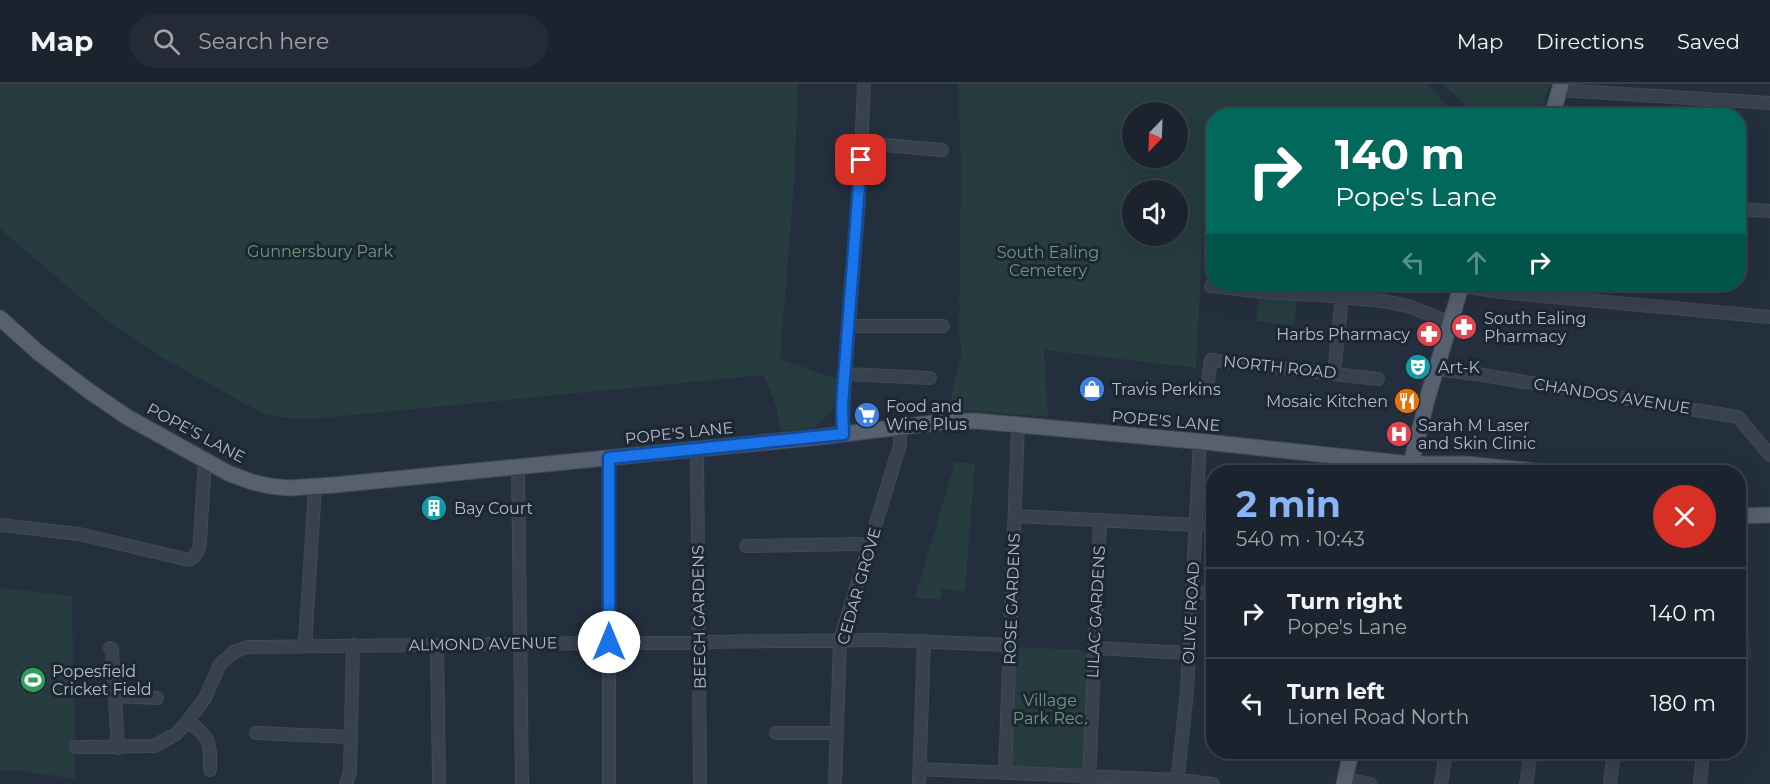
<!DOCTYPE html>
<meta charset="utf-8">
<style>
body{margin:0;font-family:Montserrat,sans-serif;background:#242b36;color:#f1f3f6;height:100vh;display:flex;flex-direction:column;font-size:22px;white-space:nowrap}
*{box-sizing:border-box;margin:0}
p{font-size:20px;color:#a0a4aa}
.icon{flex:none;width:33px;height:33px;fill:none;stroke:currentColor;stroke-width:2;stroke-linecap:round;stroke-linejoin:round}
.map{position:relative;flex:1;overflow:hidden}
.sheet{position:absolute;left:1206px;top:381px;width:540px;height:294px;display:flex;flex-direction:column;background:#1b232e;border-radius:24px;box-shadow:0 6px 24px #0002,0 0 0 2px #39404a}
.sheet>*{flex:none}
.hud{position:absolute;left:1206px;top:24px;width:540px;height:183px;border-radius:24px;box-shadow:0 6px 24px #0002,0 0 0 2px #39404a;background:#00695c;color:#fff;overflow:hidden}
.needle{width:39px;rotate:203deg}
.tools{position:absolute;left:1122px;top:18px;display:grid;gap:12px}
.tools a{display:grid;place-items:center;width:66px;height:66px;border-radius:50%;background:#1b232e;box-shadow:0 6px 24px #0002,0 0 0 2px #39404a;font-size:30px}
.pin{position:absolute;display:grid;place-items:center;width:51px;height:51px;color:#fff;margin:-26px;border-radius:12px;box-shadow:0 3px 9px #0006}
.me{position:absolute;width:66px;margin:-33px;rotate:0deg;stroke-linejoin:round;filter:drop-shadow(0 0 4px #0008)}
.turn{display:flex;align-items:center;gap:21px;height:126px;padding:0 30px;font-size:27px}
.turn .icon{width:78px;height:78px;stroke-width:2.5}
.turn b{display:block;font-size:42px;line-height:51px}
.lanes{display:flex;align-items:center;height:57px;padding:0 30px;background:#0003;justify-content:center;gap:30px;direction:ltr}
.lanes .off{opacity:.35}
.round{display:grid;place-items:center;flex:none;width:63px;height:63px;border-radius:32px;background:#242b36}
.summary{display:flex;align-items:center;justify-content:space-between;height:102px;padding:0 30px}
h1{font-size:36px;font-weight:700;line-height:45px;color:#8ab4f8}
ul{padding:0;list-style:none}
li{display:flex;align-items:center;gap:18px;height:90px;padding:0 30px;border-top:2px solid #39404a}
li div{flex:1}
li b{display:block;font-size:22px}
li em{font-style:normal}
header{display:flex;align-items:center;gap:36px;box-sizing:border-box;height:84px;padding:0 30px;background:#1b232e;border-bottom:2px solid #39404a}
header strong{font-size:28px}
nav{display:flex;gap:33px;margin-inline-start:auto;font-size:21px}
.search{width:420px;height:54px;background:#242b36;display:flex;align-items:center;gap:15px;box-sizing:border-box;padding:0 21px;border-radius:33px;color:#a0a4aa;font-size:22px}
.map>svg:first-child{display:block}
</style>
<header>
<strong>Map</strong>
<div class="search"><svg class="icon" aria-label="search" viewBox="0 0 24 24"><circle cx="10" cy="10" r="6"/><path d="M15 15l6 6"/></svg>Search here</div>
<nav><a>Map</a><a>Directions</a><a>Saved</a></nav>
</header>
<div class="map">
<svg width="1770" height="700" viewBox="0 0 1770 700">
<rect width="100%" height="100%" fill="#242f3e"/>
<path fill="#263c3f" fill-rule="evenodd" d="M0,0H798L794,100L780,275L837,295L833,325L814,344L780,347L777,324L764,291L321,334L292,335L262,329L163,274L108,237L0,145Z
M958,0H1428L1456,31L1214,32L1213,111L1205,110L1196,284L1044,266L1048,333L977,327H948L962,267L959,253L961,80ZM1132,28H1178V74H1132ZM1132,106H1178V152H1132Z
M1443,0H1550L1539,32L1475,31Z
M1205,143L1213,144V161L1203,160Z
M1259,215L1297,217L1294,242L1256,237Z
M955,378L975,380L965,507L942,505L941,515L915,514Z
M0,504L72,512L75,695L23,687H0Z
M1739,534L1747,536L1752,576L1739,574Z
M1021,563L1081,566L1092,574L1088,678L1081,686L1014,684L1009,676L1012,569Z"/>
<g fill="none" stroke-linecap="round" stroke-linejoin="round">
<g stroke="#414a57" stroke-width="14">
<path id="minor" d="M1559,6L1770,19
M862,59L942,66
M1738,125L1770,127
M1211,202L1271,209L1321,211L1382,217L1409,222L1450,239
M1461,202L1510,209L1770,233
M849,242H943
M1436,285L1483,291L1738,333L1770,371
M1334,289L1342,213
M845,290L930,294
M1207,304L1211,276L1378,295
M842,350L845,290L859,118L864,0
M697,365L700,700
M518,383L522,700
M1015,432L1214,442
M0,441L79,450L189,476C198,471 199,466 200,456L205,376
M746,462L860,460L869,463
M1192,508L1214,510
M437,561L439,700
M305,562L315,403
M110,564L112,566L118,664
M1095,564L1188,569
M116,612L157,614
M188,637C212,656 210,657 210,686
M256,649L351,653
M776,649H837
M76,663L154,662L176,650L188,637L205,614L220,580L234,568L247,563L881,556L1010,561
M919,685L1178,696L1213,700
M1005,688L1018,341
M1346,695L1370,700
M1089,699L1100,436
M346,700L350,688L353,561
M609,700V374
M835,700L840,556L900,361V344
M919,700L924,557
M1177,700L1187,607L1200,357
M1441,700L1446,668
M1526,700L1531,668
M1610,700L1614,668
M1700,700L1703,668"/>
</g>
<g stroke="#414a57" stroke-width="17">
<path id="major" d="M1552,32L1561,0
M0,234L39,269L89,307L127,333L228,389L252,398L269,402L289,404L334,401L819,353L950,337H976L1206,358L1411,380H1465L1545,388
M1409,388L1428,312L1462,200
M1738,432L1770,431
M1344,700L1351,668"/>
</g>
<use href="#minor" stroke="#38414e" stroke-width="12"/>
<use href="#major" stroke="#56606e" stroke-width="15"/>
</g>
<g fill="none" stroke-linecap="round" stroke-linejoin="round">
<g stroke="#114b97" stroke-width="15">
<path id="route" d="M609,558V374L843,350L842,321L861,76"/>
</g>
<use href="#route" stroke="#1a73e8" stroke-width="10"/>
</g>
<defs>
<g id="pharmacy-disc" transform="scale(1.35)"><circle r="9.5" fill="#e0444e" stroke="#1d2633"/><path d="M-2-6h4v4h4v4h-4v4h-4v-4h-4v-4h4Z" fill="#fff"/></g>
<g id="theatre-disc" transform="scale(1.35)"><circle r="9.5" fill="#0f9aa8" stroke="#1d2633"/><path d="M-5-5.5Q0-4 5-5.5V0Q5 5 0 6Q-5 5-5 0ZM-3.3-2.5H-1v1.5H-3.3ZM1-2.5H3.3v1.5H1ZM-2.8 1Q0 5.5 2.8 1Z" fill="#fff"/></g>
<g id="shop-disc" transform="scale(1.35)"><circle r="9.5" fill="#3f7fe0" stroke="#1d2633"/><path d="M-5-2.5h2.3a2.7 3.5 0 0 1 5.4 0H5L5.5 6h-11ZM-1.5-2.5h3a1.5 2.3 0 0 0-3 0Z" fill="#fff"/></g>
<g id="restaurant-disc" transform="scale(1.35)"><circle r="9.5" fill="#e8710a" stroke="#1d2633"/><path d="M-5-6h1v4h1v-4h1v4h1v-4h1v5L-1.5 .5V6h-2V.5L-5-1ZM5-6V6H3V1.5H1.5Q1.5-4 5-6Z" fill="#fff"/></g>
<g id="supermarket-disc" transform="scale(1.35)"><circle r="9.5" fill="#3f7fe0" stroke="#1d2633"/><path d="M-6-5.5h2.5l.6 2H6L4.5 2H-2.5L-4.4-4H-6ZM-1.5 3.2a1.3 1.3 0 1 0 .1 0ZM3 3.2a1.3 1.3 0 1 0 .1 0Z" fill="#fff"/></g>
<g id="hospital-disc" transform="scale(1.35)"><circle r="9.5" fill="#e0444e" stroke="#1d2633"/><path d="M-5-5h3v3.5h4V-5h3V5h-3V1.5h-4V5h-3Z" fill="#fff"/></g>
<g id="building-disc" transform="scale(1.35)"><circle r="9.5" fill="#0f9aa8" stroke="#1d2633"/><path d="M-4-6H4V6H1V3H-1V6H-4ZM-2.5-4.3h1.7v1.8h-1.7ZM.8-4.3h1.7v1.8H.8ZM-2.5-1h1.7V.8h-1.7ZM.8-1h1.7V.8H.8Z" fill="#fff"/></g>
<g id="stadium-disc" transform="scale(1.35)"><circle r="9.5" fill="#2e9e5b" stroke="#1d2633"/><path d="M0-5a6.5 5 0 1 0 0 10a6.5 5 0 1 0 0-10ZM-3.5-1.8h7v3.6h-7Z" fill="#fff"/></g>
</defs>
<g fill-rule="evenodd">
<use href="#pharmacy-disc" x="1464" y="243"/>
<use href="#pharmacy-disc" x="1429" y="250"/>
<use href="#theatre-disc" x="1418" y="283"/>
<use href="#shop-disc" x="1092" y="305"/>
<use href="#restaurant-disc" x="1407" y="317"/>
<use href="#supermarket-disc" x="867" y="331"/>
<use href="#hospital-disc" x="1399" y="350"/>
<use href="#building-disc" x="434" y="424"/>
<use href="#stadium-disc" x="33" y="596"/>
</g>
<g text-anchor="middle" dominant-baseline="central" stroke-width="6" stroke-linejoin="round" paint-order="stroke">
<g font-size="16" fill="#6b9a76" stroke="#1d2633">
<text x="320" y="167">Gunnersbury Park</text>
<text x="1048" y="168">South Ealing<tspan x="1048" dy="18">Cemetery</tspan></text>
<text x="1050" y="616">Village<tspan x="1050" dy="18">Park Rec.</tspan></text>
</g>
<g font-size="16" fill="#b4bcc9" stroke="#1d2633" text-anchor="start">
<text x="1484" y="234">South Ealing<tspan x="1484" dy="18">Pharmacy</tspan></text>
<text x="1410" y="250" text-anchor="end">Harbs Pharmacy</text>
<text x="1438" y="283">Art-K</text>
<text x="1112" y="305">Travis Perkins</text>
<text x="1388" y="317" text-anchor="end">Mosaic Kitchen</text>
<text x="886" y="322">Food and<tspan x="886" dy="18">Wine Plus</tspan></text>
<text x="1418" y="341">Sarah M Laser<tspan x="1418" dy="18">and Skin Clinic</tspan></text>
<text x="454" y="424">Bay Court</text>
<text x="52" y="587">Popesfield<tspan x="52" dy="18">Cricket Field</tspan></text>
</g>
<g font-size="16" fill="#b4bcc9" stroke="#1d2633">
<text transform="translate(1280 283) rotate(6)">NORTH ROAD</text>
<text transform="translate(1612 312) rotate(9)">CHANDOS AVENUE</text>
<text transform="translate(1166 337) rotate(5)">POPE'S LANE</text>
<text transform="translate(196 349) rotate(28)">POPE'S LANE</text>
<text transform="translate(679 349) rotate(-6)">POPE'S LANE</text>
<text transform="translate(859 502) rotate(-74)">CEDAR GROVE</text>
<text transform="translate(1012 515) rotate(-88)">ROSE GARDENS</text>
<text transform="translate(1096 528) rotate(-87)">LILAC GARDENS</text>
<text transform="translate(1191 529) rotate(-87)">OLIVE ROAD</text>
<text transform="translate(699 533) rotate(-91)">BEECH GARDENS</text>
<text transform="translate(483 560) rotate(-1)">ALMOND AVENUE</text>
</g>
</g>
</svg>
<div class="tools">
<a><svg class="needle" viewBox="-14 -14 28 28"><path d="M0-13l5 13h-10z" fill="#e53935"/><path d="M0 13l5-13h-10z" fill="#a0a4aa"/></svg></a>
<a><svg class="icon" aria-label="sound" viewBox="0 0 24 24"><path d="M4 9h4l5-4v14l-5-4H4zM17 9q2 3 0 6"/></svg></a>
</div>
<div class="pin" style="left:861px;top:76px;background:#d93025"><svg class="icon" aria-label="arrive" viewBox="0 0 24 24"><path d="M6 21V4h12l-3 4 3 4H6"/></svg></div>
<svg class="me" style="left:609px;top:558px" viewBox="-20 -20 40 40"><circle r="19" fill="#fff"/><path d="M0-13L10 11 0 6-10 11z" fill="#1a73e8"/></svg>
<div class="hud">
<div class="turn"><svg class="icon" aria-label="right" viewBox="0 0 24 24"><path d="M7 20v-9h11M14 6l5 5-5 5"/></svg><div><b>140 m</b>Pope's Lane</div></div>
<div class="lanes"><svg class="icon off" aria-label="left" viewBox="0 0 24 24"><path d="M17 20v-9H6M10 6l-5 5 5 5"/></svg><svg class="icon off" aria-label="ahead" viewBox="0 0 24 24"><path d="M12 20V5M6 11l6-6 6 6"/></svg><svg class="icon" aria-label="right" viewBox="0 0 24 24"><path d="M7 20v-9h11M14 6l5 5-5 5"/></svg></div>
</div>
<section class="sheet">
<div class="summary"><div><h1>2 min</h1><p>540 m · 10:43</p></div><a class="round" style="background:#d93025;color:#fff"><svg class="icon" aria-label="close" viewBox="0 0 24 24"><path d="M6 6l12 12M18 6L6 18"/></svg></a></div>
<ul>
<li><svg class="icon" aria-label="right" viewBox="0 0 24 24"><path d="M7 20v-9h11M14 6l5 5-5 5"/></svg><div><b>Turn right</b><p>Pope's Lane</p></div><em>140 m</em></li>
<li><svg class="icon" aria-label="left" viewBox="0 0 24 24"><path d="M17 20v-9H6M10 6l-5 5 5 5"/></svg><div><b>Turn left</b><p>Lionel Road North</p></div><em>180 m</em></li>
</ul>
</section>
</div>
